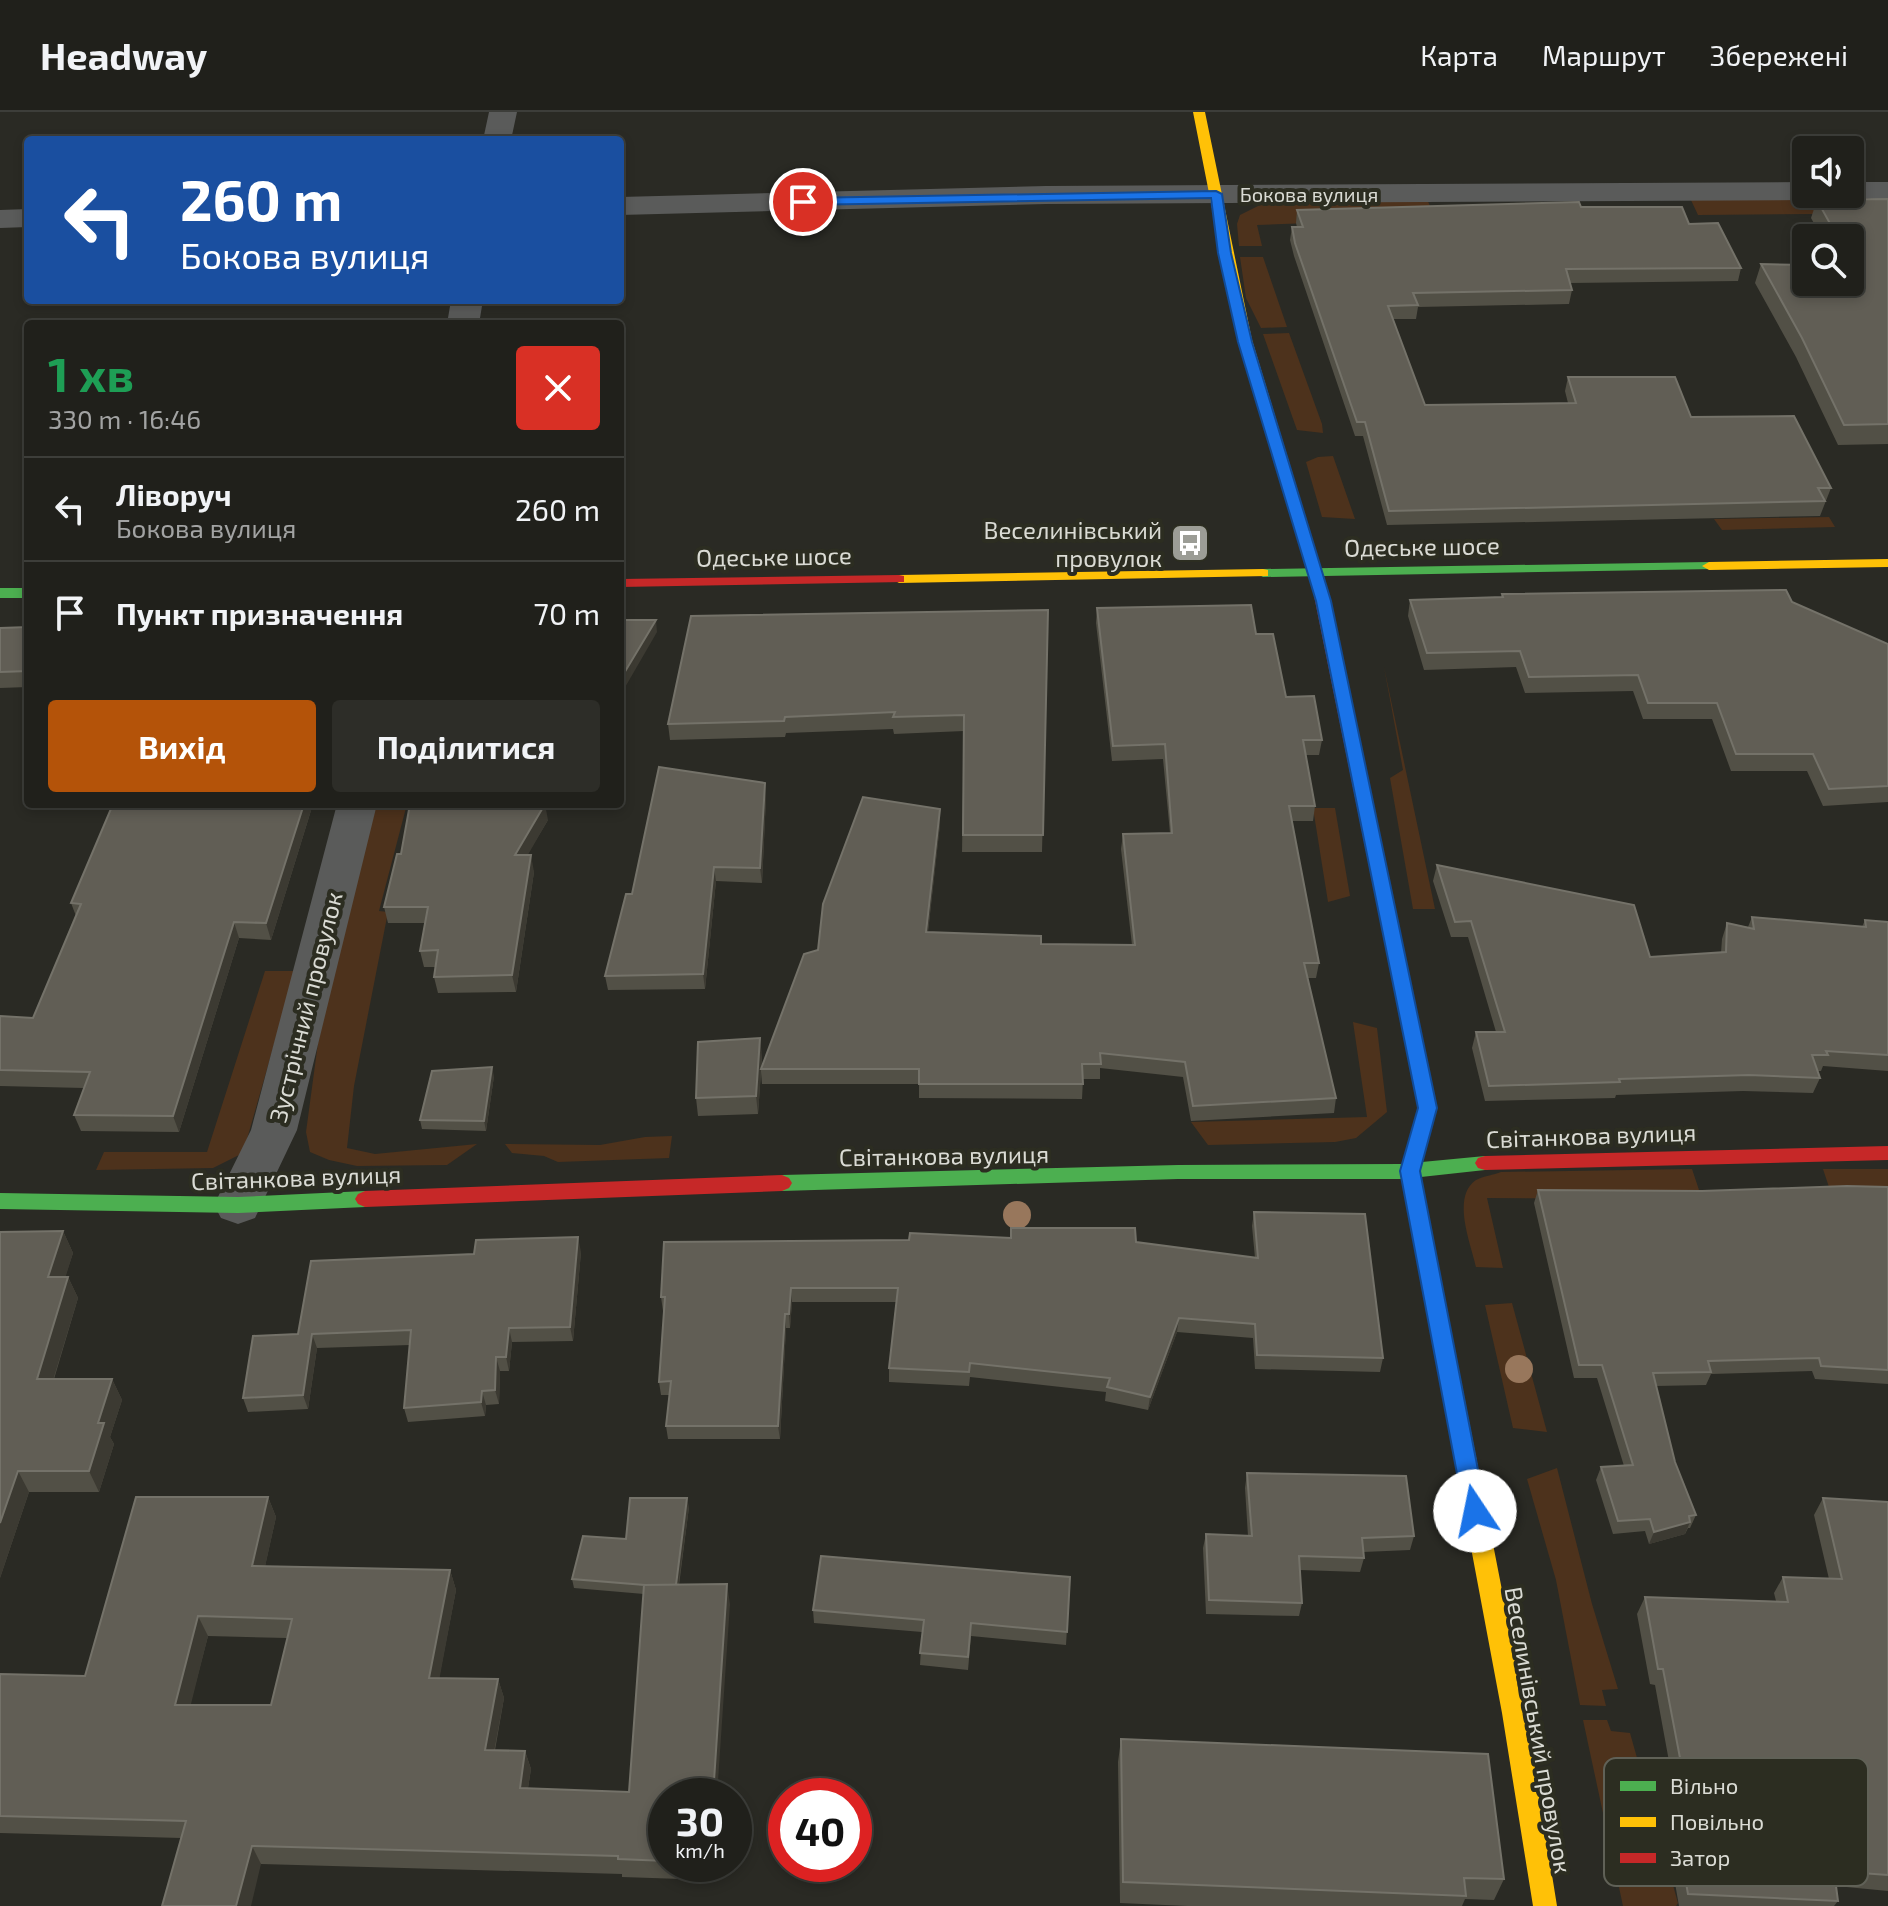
<!DOCTYPE html>
<html lang="uk">
<meta charset="utf-8">
<style>
body{margin:0;font-family:"Exo 2",sans-serif;background:#2d2d28;color:#f1f3f6;height:100vh;display:flex;flex-direction:column;font-size:30px;white-space:nowrap}
*{box-sizing:border-box;margin:0}
p{font-size:26px;color:#a2a3a3}
.icon{flex:none;width:44px;height:44px;fill:none;stroke:currentColor;stroke-width:2;stroke-linecap:round;stroke-linejoin:round}
.map{position:relative;flex:1;overflow:hidden}
.details{position:absolute;left:24px;top:208px;width:600px;height:488px;display:flex;flex-direction:column;background:#20201b;border-radius:8px;box-shadow:0 4px 12px #0003,0 0 0 2px #3d3e3a}
.details>*{flex:none}
.banner{position:absolute;left:24px;top:24px;width:600px;height:168px;border-radius:8px;box-shadow:0 4px 12px #0003,0 0 0 2px #3d3e3a;background:#1a4fa0;color:#fff;overflow:hidden}
.controls{position:absolute;left:1792px;top:24px;display:grid;gap:16px}
.controls a{display:grid;place-items:center;width:72px;height:72px;border-radius:8px;background:#20201b;box-shadow:0 4px 12px #0003,0 0 0 2px #3d3e3a;font-size:40px}
.speed{position:absolute;left:648px;top:1666px;display:flex;gap:16px;font-size:40px;font-weight:700;text-align:center}
.speed>*{display:grid;place-content:center;width:104px;height:104px;border-radius:50%;background:#20201b;box-shadow:0 4px 12px #0003,0 0 0 2px #3d3e3a;line-height:1}
.speed small{font-size:20px;font-weight:400}
.speed .limit{border:12px solid #d22;background:#fff;color:#111}
.pin{position:absolute;display:grid;place-items:center;width:68px;height:68px;color:#fff;margin:-34px;border:4px solid #fff;border-radius:50%;box-shadow:0 2px 8px #0007}
.me{position:absolute;width:88px;margin:-44px;rotate:349deg;stroke-linejoin:round;filter:drop-shadow(0 0 6px #0008)}
.turn{display:flex;align-items:center;gap:28px;height:168px;padding:0 24px;font-size:36px}
.turn .icon{width:104px;height:104px;stroke-width:2.5}
.turn b{display:block;font-size:56px;line-height:68px}
.round{display:grid;place-items:center;flex:none;width:84px;height:84px;border-radius:8px;background:#2d2d28}
.summary{display:flex;align-items:center;justify-content:space-between;height:136px;padding:0 24px}
h1{font-size:48px;font-weight:700;line-height:60px;color:#1e9e55}
.action{display:flex;gap:16px;margin-top:auto;padding:16px 24px}
.action a{flex:1;height:92px;border-radius:8px;background:#b45309;color:#fff;font-size:32px;font-weight:700;line-height:92px;text-align:center}
.action a+a{background:#2d2d28;color:#f1f3f6}
ul{padding:0;list-style:none}
li{display:flex;align-items:center;gap:24px;height:104px;padding:0 24px;border-top:2px solid #3d3e3a}
li div{flex:1}
li b{display:block;font-size:30px}
li em{font-style:normal}
header{display:flex;align-items:center;gap:48px;box-sizing:border-box;height:112px;padding:0 40px;background:#20201b;border-bottom:2px solid #3d3e3a}
header strong{font-size:38px}
nav{display:flex;gap:44px;margin-inline-start:auto;font-size:28px}
.map>svg:first-child{display:block}
</style>
<header>
<strong>Headway</strong>
<nav><a>Карта</a><a>Маршрут</a><a>Збережені</a></nav>
</header>
<div class="map">
<svg width="1888" height="1794" viewBox="0 0 1888 1794">
<rect width="100%" height="100%" fill="#2a2a24"/>
<path fill="#4d321c" d="M1690,86L1888,87L1813,102L1698,103Z
M1427,87L1432,99L1413,107L1257,113L1262,134H1239L1237,112L1240,103L1264,91Z
M1240,145H1263L1287,215L1261,216L1246,186Z
M1289,221L1322,312L1323,321L1297,318L1263,222Z
M1333,344L1355,407L1322,405L1306,350L1318,345Z
M1829,405L1835,415L1722,418L1714,407Z
M1384,555L1435,797H1413L1390,666L1403,658Z
M374,692H407L379,799L388,800L354,974L347,1036L375,1042L477,1032L447,1053L357,1054L329,1048L310,1040L306,1020L318,931Z
M1313,696H1335L1350,784L1328,790Z
M265,859H295L243,1041L213,1056L96,1058L104,1040H207Z
M1353,910L1377,916L1387,1000L1356,1026L1335,1030L1208,1033L1191,1010L1367,1005Z
M672,1024L669,1046L558,1050L544,1044L512,1041L505,1032L600,1033L645,1025Z
M1692,1057L1702,1087L1487,1086L1503,1156L1476,1155C1471,1132 1451,1085 1476,1068C1483,1064 1494,1063 1501,1060Z
M1823,1057H1888V1086L1833,1087Z
M1512,1191L1547,1320L1513,1316L1485,1193Z
M1557,1356L1592,1492L1618,1577L1602,1578L1606,1594L1580,1593L1556,1468L1527,1367Z
M1583,1608H1607L1611,1619L1630,1621L1678,1791L1676,1794H1623Z"/>
<g fill="none" stroke-linecap="round" stroke-linejoin="round">
<path fill="#5a5b5a" fill-rule="evenodd" d="M489,0H517L511,28H483Z
M1806,70V82H1819L1816,85L1806,88L1046,92L620,103V85L1046,74Z
M1850,70H1888V88L1840,85L1837,82H1850Z
M28,97V115L0,116V98Z
M451,188H483L479,212H447Z
M337,692H377L297,1018L255,1106L238,1112L221,1106L214,1093L251,1018Z"/>
<path fill="#4caf50" fill-rule="evenodd" d="M1709,450L1714,451V457L1263,465L1256,461L1263,457Z
M0,476H28V486H0Z
M1405,880L1414,887L1436,996L1422,1050L1485,1044L1492,1046L1495,1051L1492,1056L1485,1058L1421,1065L1476,1345L1473,1352L1465,1354L1457,1352L1454,1345L1402,1067H1178L782,1079L775,1076L772,1071L775,1066L782,1063L1178,1053L1402,1052L1418,996L1396,887Z
M365,1079L372,1082L375,1087L372,1092L365,1095L238,1101L0,1097V1081L238,1085Z"/>
<path fill="#ffc107" fill-rule="evenodd" d="M1193,0H1205L1252,228L1325,469L1323,472L1318,473L1311,469L1238,228Z
M1888,447V455L1709,458L1702,454L1709,450Z
M1263,457L1268,458V464L899,471L892,467L899,463Z
M1465,1336L1473,1338L1476,1345L1526,1601L1557,1794H1533L1502,1601L1454,1345L1457,1338Z"/>
<path fill="#c62828" fill-rule="evenodd" d="M899,463L904,464V470L620,475V467Z
M1318,465L1325,469L1414,887L1405,894L1396,887L1311,469Z
M1888,1034V1048L1485,1058L1478,1056L1475,1051L1478,1046L1485,1044Z
M782,1063L789,1066L792,1071L789,1076L782,1079L365,1095L358,1092L355,1087L358,1082L365,1079Z"/>
</g>
<g fill="#98775c">
<circle cx="1017" cy="1103" r="14"/>
<circle cx="1519" cy="1257" r="14"/>
</g>
<path fill="#525046" fill-rule="evenodd" d="M1888,87V332L1838,333L1796,245L1755,171L1761,152L1850,170V126H1822L1811,106L1817,88Z
M1581,95L1689,112L1741,156L1738,169L1570,171L1572,178L1569,192L1418,195L1416,207H1393L1425,293L1568,291L1565,279L1568,265L1691,305L1831,376L1820,404L1387,413L1363,324H1355L1294,144L1290,128L1292,115H1297L1296,111L1297,98Z
M1502,482L1792,490L1888,532V690L1823,694L1807,659H1731L1712,607H1643L1633,579L1525,581L1516,555L1424,558L1408,504L1410,488L1501,485Z
M1097,496L1256,522L1286,585L1322,628L1319,643H1306L1315,694L1313,709H1292L1319,851L1316,866H1307L1336,986L1334,1001L1191,1009L1183,965L1100,956V967H1083L1082,987L919,986V972H762L761,960L758,1002L698,1004L696,986L762,944L761,956L818,838L940,697V712L928,820L1041,832L1132,833L1121,737L1123,722L1170,721L1163,647L1112,649L1096,511Z
M1048,498L1042,740H962L964,619L894,622L893,617L786,621L785,625L670,628L668,612Z
M28,515V575L0,576V516Z
M766,685L762,771L716,769L705,877L608,878L605,864L632,782Z
M111,692H313L271,828L239,826L179,1020L81,1019L74,1003L84,976L0,974V904L33,906L76,804L71,791L112,695Z
M548,708L527,743L534,760L516,880L438,881L434,865L435,855H424L420,839L425,811H388L384,795L401,742Z
M1437,753L1650,845L1721,841L1722,827L1727,811L1748,815L1752,805L1862,815L1865,808L1888,810V959L1823,954L1821,959H1818L1820,966L1813,981L1743,979L1616,983L1615,986L1485,989L1472,936L1476,920H1496L1468,825H1451L1433,769Z
M494,964L486,1019L422,1017L420,1008Z
M1888,1075V1272L1815,1267L1812,1259L1711,1262L1706,1273L1656,1274L1675,1350L1696,1403L1690,1416H1688L1685,1422L1649,1432L1645,1419L1613,1422L1596,1368L1601,1355L1624,1354L1597,1266H1574L1534,1091L1538,1078L1702,1079Z
M1254,1100L1383,1246L1380,1260L1255,1257L1253,1226L1177,1220L1148,1298L1105,1289L1106,1280L970,1265L969,1274L889,1270V1256L896,1190H792L790,1216H786L780,1327H668L666,1314L670,1283H661L659,1270L664,1199H663L661,1185L1136,1130L1255,1146L1252,1114Z
M63,1119L73,1141L65,1165H68L78,1186L54,1267H112L122,1288L110,1325L114,1332L99,1380H29L0,1466V1120Z
M581,1140L573,1229L512,1230L509,1259H500L499,1292L486,1293L485,1304L408,1310L404,1296L410,1233L317,1236L308,1297L248,1300L243,1286L298,1222Z
M1247,1361L1414,1424L1410,1438L1363,1440L1364,1446L1360,1460L1300,1458L1302,1491L1299,1504L1206,1502L1203,1436L1206,1422L1248,1424L1245,1376Z
M268,1385L276,1405L265,1454L450,1458L456,1478L439,1566L498,1567L504,1586L495,1638L525,1639L531,1657L528,1676L629,1680L644,1482L574,1476L572,1467L626,1427L689,1395L679,1473L730,1492L666,1684V1752H713L711,1768L622,1765V1762L261,1752L181,1726L0,1721V1562L85,1564ZM208,1524L287,1526L271,1593H190Z
M1823,1386L1888,1390V1779L1836,1774L1838,1789L1834,1794H1679L1664,1708L1672,1693H1677L1655,1573L1650,1572L1637,1502L1645,1485L1776,1489L1774,1481L1783,1465L1829,1467L1814,1403Z
M1070,1465L1066,1533L971,1524L968,1558L920,1553L922,1520L814,1511L813,1498Z
M1121,1627L1504,1767L1494,1788L1465,1787L1462,1794H1187L1120,1791L1118,1650Z"/>
<path fill="#3c3a32" d="M656,508L657,520L620,584V568Z
M765,671L766,685L762,771L760,756Z
M304,692H313L271,828L266,811Z
M545,692L548,708L518,760L515,743Z
M940,697V712L926,835V820Z
M531,743L534,760L516,880L512,863Z
M714,755L716,769L705,877L703,862Z
M234,810L239,826L179,1020L173,1004Z
M760,926L762,944L758,1002L756,984Z
M492,955L494,964L486,1019L484,1009Z
M63,1119L73,1141L59,1186L48,1165Z
M578,1125L581,1140L573,1229L570,1215Z
M68,1165L78,1186L47,1288L37,1267Z
M791,1176L792,1190L790,1216L789,1202Z
M785,1202L786,1216L780,1327L778,1314Z
M1179,1206L1177,1220L1148,1298L1150,1285Z
M509,1216L512,1230L509,1259L506,1245Z
M312,1222L317,1236L308,1297L303,1283Z
M496,1245L500,1259L499,1292L495,1278Z
M112,1267L122,1288L110,1325L114,1332L99,1380L89,1359L98,1311Z
M482,1279L486,1293L485,1304L481,1290Z
M18,1359L29,1380L0,1466V1411Z
M268,1385L276,1405L261,1473L252,1454Z
M687,1386L689,1395L677,1484L676,1476Z
M1690,1410L1685,1422L1649,1432L1654,1420Z
M450,1458L456,1478L436,1585L429,1566Z
M727,1472L730,1492L717,1684H713Z
M198,1504L208,1524L186,1612L175,1593Z
M498,1567L504,1586L491,1656L485,1638Z
M525,1639L531,1657L525,1694L520,1676Z
M252,1734L261,1752L251,1794H236Z
M708,1752H713L711,1768Z"/>
<path fill="#615e55" stroke="#747269" stroke-width="2" fill-rule="evenodd" d="M1888,87V312L1844,313L1802,226L1761,152L1806,153V170H1850V155H1854L1850,147V126H1838L1817,88Z
M1579,90L1581,95H1682L1689,112L1718,111L1741,156L1566,157L1572,178L1413,181L1418,193L1388,194L1425,293L1576,291L1568,265H1675L1691,305L1794,304L1831,376H1818L1825,389L1389,399L1365,310H1357L1295,131L1292,115H1303L1297,98Z
M1786,478L1792,490L1888,532V674L1829,677L1813,642H1736L1717,591H1648L1638,563L1529,565L1520,539L1427,541L1410,488L1503,485L1502,482Z
M1251,493L1256,522H1273L1286,585L1314,584L1322,628H1303L1315,694H1289L1319,851H1304L1336,986L1193,994L1185,950L1100,941L1101,952H1082L1083,972H919V957H761L804,842L818,838L823,792L863,685L940,697L926,820L1041,824V832L1135,833L1123,722L1172,721L1165,632L1113,634L1097,496Z
M1048,498L1043,723H963L964,603L893,605L895,600L785,605L784,609L668,612L691,504Z
M620,508H656L620,568Z
M28,515V559L0,560V516Z
M659,655L765,671L760,756L714,755L703,862L605,864L626,782H632Z
M113,692H304L266,811L234,810L173,1004L74,1003L90,960L0,958V904L33,906L81,792L71,791Z
M410,692H545L515,743H531L512,863L434,865L438,838L420,839L428,795H384L397,742H401Z
M1437,753L1634,793L1650,845L1726,840L1727,811L1754,817L1752,805L1866,815L1865,808L1888,810V943L1826,939L1828,943H1812L1820,966L1749,963L1619,967L1620,970L1489,974L1476,920H1505L1471,809L1455,810Z
M760,926L756,984L696,986L698,930Z
M492,955L484,1009L420,1008L432,959Z
M1847,1074L1888,1075V1258L1821,1254L1819,1246L1708,1249L1711,1260L1653,1261L1675,1350L1696,1403L1689,1404L1690,1410L1654,1420L1650,1407L1618,1409L1601,1355L1633,1353L1602,1253H1579L1538,1078L1702,1079Z
M1254,1100L1365,1102L1383,1246L1257,1243L1255,1212L1179,1206L1150,1285L1107,1275L1110,1266L970,1251L969,1260L889,1256L898,1176H791L789,1202H785L778,1314H666L671,1269L659,1270L665,1185H661L664,1130L909,1128L910,1121L1011,1126V1116H1135L1136,1130L1258,1146Z
M63,1119L48,1165H68L37,1267H112L98,1311H104L89,1359H18L0,1411V1120Z
M578,1125L570,1215L509,1216L506,1245H496L495,1278L482,1279L481,1290L404,1296L411,1218L312,1222L303,1283L243,1286L253,1224L298,1222L311,1149L474,1142L476,1128Z
M1247,1361L1406,1364L1414,1424L1362,1426L1364,1446L1299,1444L1302,1491L1209,1488L1206,1422L1252,1424Z
M136,1385H268L252,1454L450,1458L429,1566L498,1567L485,1638L525,1639L520,1676L629,1680L644,1473L727,1472L713,1684H666V1749L618,1747V1744L252,1734L236,1794H162L186,1709L0,1704V1562L85,1564ZM198,1504L292,1507L271,1593H175Z
M630,1386H687L676,1473H645L572,1467L583,1424L626,1427Z
M1823,1386L1888,1390V1763L1834,1759L1838,1789L1688,1782L1672,1693H1689L1663,1557H1658L1645,1485L1788,1490L1783,1465L1842,1467Z
M821,1444L1070,1465L1067,1520L971,1511L968,1545L920,1541L924,1508L813,1498Z
M1121,1627L1488,1642L1504,1767L1464,1766L1466,1784L1123,1770Z"/>
<path fill="#1a73e8" stroke="#114b97" stroke-width="2" d="M1216,79L1222,82L1231,141L1252,230L1331,489L1437,996L1420,1059L1486,1399L1483,1406L1475,1409L1467,1406L1464,1399L1400,1059L1418,996L1316,489L1238,230L1218,141L1211,86L803,93L797,90L803,86Z"/>
<defs>
<g id="bus-square" transform="scale(2)"><rect x="-9" y="-9" width="18" height="18" rx="4" fill="#9c9d96" stroke="#2c2d21"/><path d="M-5-6H5V4H4V6H2V4H-2V6H-4V4H-5ZM-3.5-4V0h7V-4ZM-3.5 1.2v1.5H-2V1.2ZM2 1.2v1.5H3.5V1.2Z" fill="#fff"/></g>
</defs>
<g fill-rule="evenodd">
<use href="#bus-square" x="1190" y="431"/>
</g>
<g text-anchor="middle" dominant-baseline="central" stroke-width="8" stroke-linejoin="round" paint-order="stroke">
<g font-size="20" fill="#dadbd4" stroke="#2c2d21">
<text x="1309" y="82">Бокова вулиця</text>
</g>
<g font-size="24" fill="#dadbd4" stroke="#2c2d21" text-anchor="end">
<text x="1162" y="417">Веселинівський<tspan x="1162" dy="28">провулок</tspan></text>
</g>
<g font-size="24" fill="#dadbd4" stroke="#2c2d21">
<text transform="translate(1422 434) rotate(-1)">Одеське шосе</text>
<text transform="translate(774 444) rotate(-1)">Одеське шосе</text>
<text transform="translate(305 895) rotate(-76)">Зустрічний провулок</text>
<text transform="translate(1591 1023) rotate(-2)">Світанкова вулиця</text>
<text transform="translate(944 1043) rotate(-1)">Світанкова вулиця</text>
<text transform="translate(296 1065) rotate(-2)">Світанкова вулиця</text>
<text transform="translate(1539 1618) rotate(80)">Веселинівський провулок</text>
</g>
</g>
<rect x="1604" y="1646" width="264" height="128" rx="12" fill="#2c2d21" stroke="#606157" stroke-width="2"/>
<rect x="1620" y="1669" width="36" height="10" fill="#4caf50"/>
<rect x="1620" y="1705" width="36" height="10" fill="#ffc107"/>
<rect x="1620" y="1741" width="36" height="10" fill="#c62828"/>
<g font-size="22" fill="#dadbd4">
<text x="1670" y="1682">Вільно</text>
<text x="1670" y="1718">Повільно</text>
<text x="1670" y="1754">Затор</text>
</g>
</svg>
<div class="controls">
<a><svg class="icon" aria-label="sound" viewBox="0 0 24 24"><path d="M4 9h4l5-4v14l-5-4H4zM17 9q2 3 0 6"/></svg></a>
<a><svg class="icon" aria-label="search" viewBox="0 0 24 24"><circle cx="10" cy="10" r="6"/><path d="M15 15l6 6"/></svg></a>
</div>
<div class="speed"><div>30<small>km/h</small></div><div class="limit">40</div></div>
<div class="pin" style="left:803px;top:90px;background:#d93025"><svg class="icon" aria-label="arrive" viewBox="0 0 24 24"><path d="M6 21V4h12l-3 4 3 4H6"/></svg></div>
<svg class="me" style="left:1475px;top:1399px" viewBox="-20 -20 40 40"><circle r="19" fill="#fff"/><path d="M0-13L10 11 0 6-10 11z" fill="#1a73e8"/></svg>
<div class="banner">
<div class="turn"><svg class="icon" aria-label="left" viewBox="0 0 24 24"><path d="M17 20v-9H6M10 6l-5 5 5 5"/></svg><div><b>260 m</b>Бокова вулиця</div></div>
</div>
<section class="details">
<div class="summary"><div><h1>1 хв</h1><p>330 m · 16:46</p></div><a class="round" style="background:#d93025;color:#fff"><svg class="icon" aria-label="close" viewBox="0 0 24 24"><path d="M6 6l12 12M18 6L6 18"/></svg></a></div>
<ul>
<li><svg class="icon" aria-label="left" viewBox="0 0 24 24"><path d="M17 20v-9H6M10 6l-5 5 5 5"/></svg><div><b>Ліворуч</b><p>Бокова вулиця</p></div><em>260 m</em></li>
<li><svg class="icon" aria-label="arrive" viewBox="0 0 24 24"><path d="M6 21V4h12l-3 4 3 4H6"/></svg><div><b>Пункт призначення</b></div><em>70 m</em></li>
</ul>
<div class="action"><a>Вихід</a><a>Поділитися</a></div>
</section>
</div>
